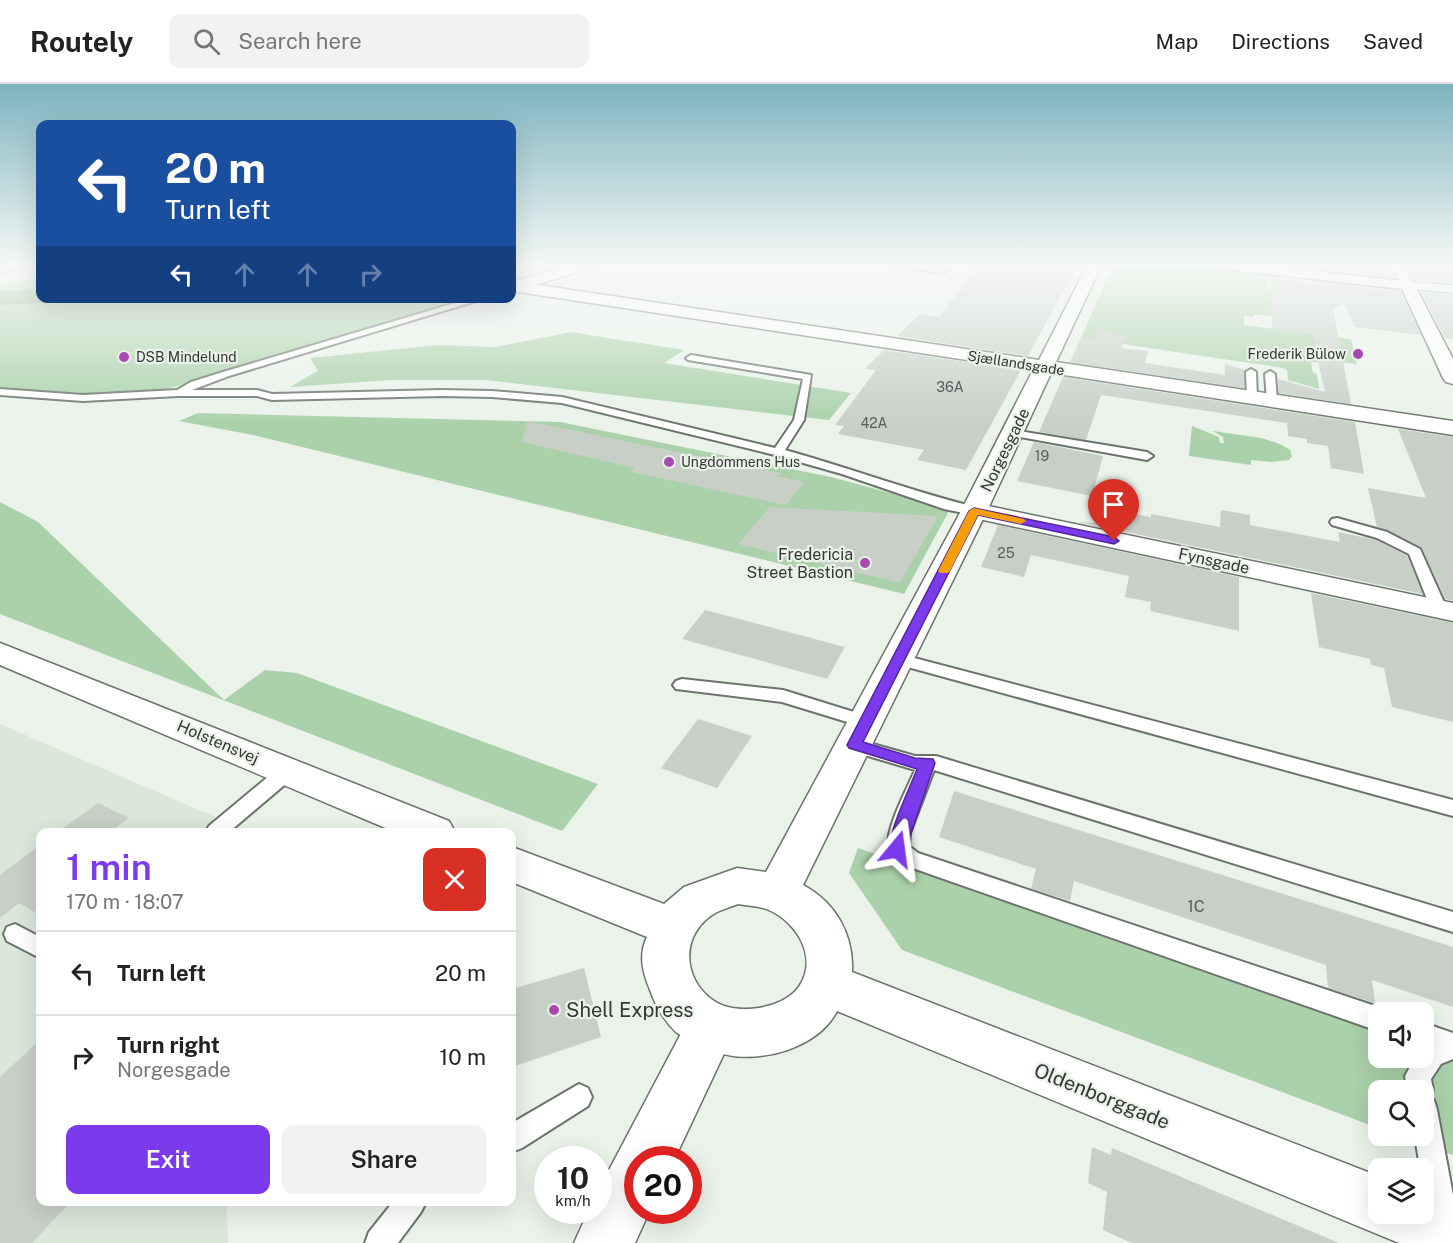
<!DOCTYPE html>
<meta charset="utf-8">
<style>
body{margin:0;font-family:"Public Sans",sans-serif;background:#f2f2f2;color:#222;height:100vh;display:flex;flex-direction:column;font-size:22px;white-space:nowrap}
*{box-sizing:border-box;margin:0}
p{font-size:20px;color:#767676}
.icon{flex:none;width:33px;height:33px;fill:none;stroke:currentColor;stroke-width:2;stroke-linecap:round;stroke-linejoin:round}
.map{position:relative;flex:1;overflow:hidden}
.sheet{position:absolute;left:36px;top:744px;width:480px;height:378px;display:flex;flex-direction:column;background:#fff;border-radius:12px;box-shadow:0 6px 24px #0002}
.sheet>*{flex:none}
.top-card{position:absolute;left:36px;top:36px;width:480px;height:183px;border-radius:12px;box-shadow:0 6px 24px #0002;background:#1a4fa0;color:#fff;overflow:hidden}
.controls{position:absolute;left:1368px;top:918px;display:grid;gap:12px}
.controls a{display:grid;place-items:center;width:66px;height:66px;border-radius:12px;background:#fff;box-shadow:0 6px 24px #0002;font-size:30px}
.speed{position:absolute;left:534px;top:1062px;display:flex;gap:12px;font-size:30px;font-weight:700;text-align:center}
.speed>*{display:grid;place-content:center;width:78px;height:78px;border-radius:50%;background:#fff;box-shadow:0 6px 24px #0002;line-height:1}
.speed small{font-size:15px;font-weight:400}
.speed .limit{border:9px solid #d22;background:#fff;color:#111}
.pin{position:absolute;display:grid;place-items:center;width:51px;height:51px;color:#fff;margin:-62px -26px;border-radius:50% 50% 50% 0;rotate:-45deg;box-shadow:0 0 6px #0007}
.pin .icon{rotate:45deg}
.me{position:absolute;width:66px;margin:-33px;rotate:16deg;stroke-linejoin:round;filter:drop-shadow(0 0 4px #0008)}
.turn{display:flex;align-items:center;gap:21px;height:126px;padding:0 30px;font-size:27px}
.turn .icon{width:78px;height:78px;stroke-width:2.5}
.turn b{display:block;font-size:42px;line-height:51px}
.lanes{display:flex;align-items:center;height:57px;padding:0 30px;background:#0003;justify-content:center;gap:30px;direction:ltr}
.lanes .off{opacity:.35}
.round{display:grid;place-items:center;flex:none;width:63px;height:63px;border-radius:12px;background:#f2f2f2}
.summary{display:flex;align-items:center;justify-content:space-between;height:102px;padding:0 30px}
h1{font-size:36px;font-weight:600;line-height:45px;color:#7c3aed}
.primary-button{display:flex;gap:12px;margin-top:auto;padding:12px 30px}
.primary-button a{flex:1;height:69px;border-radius:12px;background:#7c3aed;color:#fff;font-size:24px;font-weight:600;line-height:69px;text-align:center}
.primary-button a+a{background:#f2f2f2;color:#222}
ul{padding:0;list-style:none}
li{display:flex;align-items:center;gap:18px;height:84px;padding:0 30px;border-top:2px solid #e0e0e0}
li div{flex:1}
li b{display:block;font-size:22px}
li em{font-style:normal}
header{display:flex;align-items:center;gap:36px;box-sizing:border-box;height:84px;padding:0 30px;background:#fff;border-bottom:2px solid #e0e0e0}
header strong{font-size:28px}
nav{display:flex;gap:33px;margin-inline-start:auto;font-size:21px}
.search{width:420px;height:54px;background:#f2f2f2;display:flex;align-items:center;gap:15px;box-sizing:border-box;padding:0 21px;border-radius:12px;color:#767676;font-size:22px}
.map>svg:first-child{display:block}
</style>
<header>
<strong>Routely</strong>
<div class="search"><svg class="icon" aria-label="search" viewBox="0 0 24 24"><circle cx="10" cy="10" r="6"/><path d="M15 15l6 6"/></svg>Search here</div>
<nav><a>Map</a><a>Directions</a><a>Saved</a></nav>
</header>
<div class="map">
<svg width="1453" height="1159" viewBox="0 0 1453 1159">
<rect width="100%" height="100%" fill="#eaf2ea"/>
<path fill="#dae7da" d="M0,640L215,733V748H40V1118H226L228,1159H0Z"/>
<path fill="#aad1aa" d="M1113,180H1175L1267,190V204L1328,212L1333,240L1255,230L1254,233L1244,232V241L1351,255L1357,280C1340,277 1327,280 1311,278L1313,289L1317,290L1319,305L1288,296L1287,286L1283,284L1081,254Z
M40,194V214L475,215L170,304L133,311L52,309L0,303V200Z
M571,248L684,266L664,279L851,309L829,336L486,296H390L290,303L318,287L310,274L438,261L495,263Z
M198,329L560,338L831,393L950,425L904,510L253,351L179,337Z
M1192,342L1219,353L1220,359H1224L1223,353L1213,347L1261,354L1280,360L1290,366L1292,372L1289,376L1270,378L1251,376V381L1189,372Z
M0,418L38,438L224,616L265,586L297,589L598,700L562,747L0,530Z
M858,764L1378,944V974H1424V959L1453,969V1071L1400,1052H1424V1006H1378V1044L902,866L849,789Z"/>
<path fill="#7cb27e" d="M40,205V214L122,215L0,221V207Z"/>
<path fill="#c7cfc7" d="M978,180H1078L1028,272L897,252L920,230L940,233Z
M1275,180H1389L1396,194L1276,181Z
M1404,180H1453V199L1413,196Z
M1270,193L1400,207L1421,251L1355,243L1345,220L1333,224L1351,320L1279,309L1278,295L1325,308L1312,250L1272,245Z
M1421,208L1453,211V255L1445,254Z
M1099,245L1126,253L1121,264L1148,267L1145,279L1225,291V280L1245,286L1244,304L1070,278L1081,254L1093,255Z
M884,266L1021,286L966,386L917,376L924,366L838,350L844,342L835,341L876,286L865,285Z
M1063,293L1355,338L1364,390L1331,384L1328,362L1307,359V355L1288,352L1287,339L1101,311L1086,356L1039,348Z
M527,337L781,389L778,392L804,398L786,421L631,388L635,384L522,358Z
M1398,345L1453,353V517L1445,515L1421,463L1377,443L1368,404L1426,414Z
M1034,358L1103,372L1092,412L1017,397Z
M770,423L938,432L900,499L738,460Z
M1221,426L1250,431V441L1340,458L1338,448L1376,456L1407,472L1423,510L1078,438L1119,440L1120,427L1151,433V430L1220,443Z
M998,441L1239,493V547L1150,527L1151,518L1125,513L1129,492L1031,471L1024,493L981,483Z
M1311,509L1453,539V638L1392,623L1384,584L1371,581L1370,575L1319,563Z
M705,526L845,563L827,595L682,555Z
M698,635L752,652L717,704L661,684Z
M954,707L1453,863V923L1372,896L1375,919L1328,904L1326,881L1074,797L1070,817L1031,805L1036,785L939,753Z
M98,719L129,734L110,748H58Z
M40,761V831L19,819L0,834V791Z
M584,884L601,953L512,983V905Z
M40,956V1118H70L32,1159H0V993Z
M1092,1063L1111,1071L1112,1064L1339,1159H1132L1103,1146L1107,1108L1088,1099Z"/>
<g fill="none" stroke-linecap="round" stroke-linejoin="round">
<g stroke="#6c736c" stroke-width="4">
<path id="service" d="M21,180H32L0,189V185Z
M884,180H915L947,187L943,189Z
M472,214H486L229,292L192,306H257L272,310L442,306L492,307L562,313L775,364L794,336L803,295L688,276L686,274L691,271L811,291L804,336L785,366C850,384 913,408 979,424L980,427L974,431L944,425L842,390L775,371L562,319L492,313L442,312L272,316L257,312H178L83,317L0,311V305L83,311L177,306L191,298L223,288Z
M1251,285L1256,288L1257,314L1252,317L1247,314L1246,288Z
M1270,287L1275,290L1277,317L1272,320L1267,317L1265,290Z
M1013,346L1147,368L1153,372L1147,376L1009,351V347Z
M1337,434L1387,448L1420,465L1447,525L1444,528L1439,530L1431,525L1409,470L1377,454L1332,441L1330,438L1332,435Z
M899,570L1453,716V732L893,579L891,575L893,571Z
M682,595L783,606L873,634L876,638L873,642L867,644L782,618L676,605L673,601L676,597Z
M855,655L915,672H936L1453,828V848L934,686L910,749L909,762L918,769L1378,923L1388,928H1378V947L904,781C898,776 888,772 888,764C886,743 907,705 915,686L848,666L846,661L848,656Z
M288,680L295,682L298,687L295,692L229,748H206L209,742L281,682Z
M15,840L40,853V874L7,857L4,850L7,843Z
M1424,939L1453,949V975L1441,980L1431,995L1433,1006L1430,1015L1434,1016L1437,1026L1453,1111V1148L1443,1152L1433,1147C1424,1127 1424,1106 1424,1084H1420L1415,1052H1424V1006H1407L1405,992L1415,974H1424Z
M579,1000L588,1004L592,1013L588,1022L522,1064L512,1068V1039Z
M393,1118H426L421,1128L398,1159H365L369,1148Z"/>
</g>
<g stroke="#6c736c" stroke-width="2">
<path id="pedestrian" d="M1391,180H1402L1412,198L1453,201V209L1404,204Z"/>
</g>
<g stroke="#6c736c" stroke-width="3">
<path id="minor" d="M575,180H596L594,183L512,208V198Z
M1206,180H1250L1413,198L1453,275V300L1446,298L1443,294L1402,205L1213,184Z
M974,419L1453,519V537L965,432L961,427L965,422Z
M712,918L730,925L737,942L674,1076H638V1126H650L635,1159H574L589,1126H598V1107L694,925Z"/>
</g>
<g stroke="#6c736c" stroke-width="3">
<path id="tertiary" d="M1088,180H1102L1056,278L1453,337V351L1051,289L987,427L803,801C835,818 854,850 852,888L1378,1092V1130H1424V1109L1453,1120V1159H1399L837,927C819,963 762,980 723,970C715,968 706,963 698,959C691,956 683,953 677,949C664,937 656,923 650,906C643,889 638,871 647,853L512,798V763L664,820L684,803L737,784L766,788L961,427L1033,286L512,207V197L1039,276ZM738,820C748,822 760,822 769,826C798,839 819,875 798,904C782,925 736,932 714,917C681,895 680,848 717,828C723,825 731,823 738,820Z
M0,559L449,737L455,748H395L0,581Z"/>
</g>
<use href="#service" fill="#fff" fill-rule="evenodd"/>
<use href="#pedestrian" fill="#fff" fill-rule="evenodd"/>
<use href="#minor" fill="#fff" fill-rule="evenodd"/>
<use href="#tertiary" fill="#fff" fill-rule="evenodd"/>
</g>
<linearGradient id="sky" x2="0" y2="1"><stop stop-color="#7db3be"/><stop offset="0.53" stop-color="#f6f9f6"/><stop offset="1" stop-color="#f6f9f6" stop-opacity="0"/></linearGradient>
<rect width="1453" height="342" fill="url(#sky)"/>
<path fill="#7c3aed" stroke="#51269a" stroke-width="1.5" d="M974,424L1114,453L1119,457L1114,460L978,431L863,658L915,674L933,675L935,679L904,770L897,772L891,770C884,755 911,702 917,685L849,664L847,661L969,427Z"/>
<path fill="#f59e0b" d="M974,424L1024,435L1026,437L1021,440L978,431L950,487L948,489H940L938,487L969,427Z"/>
<g fill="#a948b0" stroke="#eaf2ea" stroke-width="2">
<circle cx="1358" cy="270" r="6"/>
<circle cx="124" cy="273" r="6"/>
<circle cx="669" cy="378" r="6"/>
<circle cx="865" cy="479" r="6"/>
<circle cx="554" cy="926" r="6"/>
</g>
<g text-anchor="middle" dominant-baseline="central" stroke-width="4.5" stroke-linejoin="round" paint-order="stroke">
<g font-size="14" fill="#343734" stroke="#eaf2ea" text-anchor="start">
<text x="1346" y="270" text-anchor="end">Frederik Bülow</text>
<text x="136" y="273">DSB Mindelund</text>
<text x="681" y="378">Ungdommens Hus</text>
</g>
<g font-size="14" fill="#343734" stroke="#eaf2ea">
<text transform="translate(1016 279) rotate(9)">Sjællandsgade</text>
</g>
<g font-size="14" fill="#595d59">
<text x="950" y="303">36A</text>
<text x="874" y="339">42A</text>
<text x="1042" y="372">19</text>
<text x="1006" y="469">25</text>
</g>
<g font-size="16" fill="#343734" stroke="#eaf2ea">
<text transform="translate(1005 366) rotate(-64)">Norgesgade</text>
<text transform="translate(1214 477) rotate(12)">Fynsgade</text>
<text transform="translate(218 658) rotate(23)">Holstensvej</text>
</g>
<g font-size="16" fill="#343734" stroke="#eaf2ea" text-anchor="end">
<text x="853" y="470">Fredericia<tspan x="853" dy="18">Street Bastion</tspan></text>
</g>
<g font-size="16" fill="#595d59">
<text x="1196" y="822">1C</text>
</g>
<g font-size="20" fill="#343734" stroke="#eaf2ea" text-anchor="start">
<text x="566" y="926">Shell Express</text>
</g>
<g font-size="20" fill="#343734" stroke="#eaf2ea">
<text transform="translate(1102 1012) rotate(22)">Oldenborggade</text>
</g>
</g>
</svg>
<div class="controls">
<a><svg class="icon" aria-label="sound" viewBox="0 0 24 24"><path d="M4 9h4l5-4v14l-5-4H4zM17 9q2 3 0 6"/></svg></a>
<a><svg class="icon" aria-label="search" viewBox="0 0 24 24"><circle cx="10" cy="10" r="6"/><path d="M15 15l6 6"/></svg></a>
<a><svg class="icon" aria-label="layers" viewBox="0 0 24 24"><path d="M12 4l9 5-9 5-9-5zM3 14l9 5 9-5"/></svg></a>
</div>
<div class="speed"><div>10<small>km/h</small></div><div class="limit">20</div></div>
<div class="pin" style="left:1114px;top:457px;background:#d93025"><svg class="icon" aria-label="arrive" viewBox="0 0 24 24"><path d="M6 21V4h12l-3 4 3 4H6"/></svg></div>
<svg class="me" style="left:897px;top:765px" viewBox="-20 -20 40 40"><path d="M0-17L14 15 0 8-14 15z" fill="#7c3aed" stroke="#fff" stroke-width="4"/></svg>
<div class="top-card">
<div class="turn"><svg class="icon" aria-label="left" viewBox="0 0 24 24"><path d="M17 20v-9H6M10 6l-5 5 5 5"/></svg><div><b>20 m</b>Turn left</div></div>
<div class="lanes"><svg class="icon" aria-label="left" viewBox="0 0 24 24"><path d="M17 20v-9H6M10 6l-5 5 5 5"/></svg><svg class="icon off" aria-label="ahead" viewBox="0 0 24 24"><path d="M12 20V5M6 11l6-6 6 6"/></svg><svg class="icon off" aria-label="ahead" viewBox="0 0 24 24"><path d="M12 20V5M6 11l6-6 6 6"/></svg><svg class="icon off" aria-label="right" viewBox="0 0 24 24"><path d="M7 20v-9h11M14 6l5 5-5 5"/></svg></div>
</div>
<section class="sheet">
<div class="summary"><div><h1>1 min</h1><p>170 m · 18:07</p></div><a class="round" style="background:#d93025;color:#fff"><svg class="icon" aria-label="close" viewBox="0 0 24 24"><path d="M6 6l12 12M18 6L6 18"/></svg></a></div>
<ul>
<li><svg class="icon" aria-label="left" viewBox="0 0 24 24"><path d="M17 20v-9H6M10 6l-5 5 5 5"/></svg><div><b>Turn left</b></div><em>20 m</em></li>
<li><svg class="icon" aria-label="right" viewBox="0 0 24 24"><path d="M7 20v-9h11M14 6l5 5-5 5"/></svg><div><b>Turn right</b><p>Norgesgade</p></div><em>10 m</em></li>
</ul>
<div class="primary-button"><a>Exit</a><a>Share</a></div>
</section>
</div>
